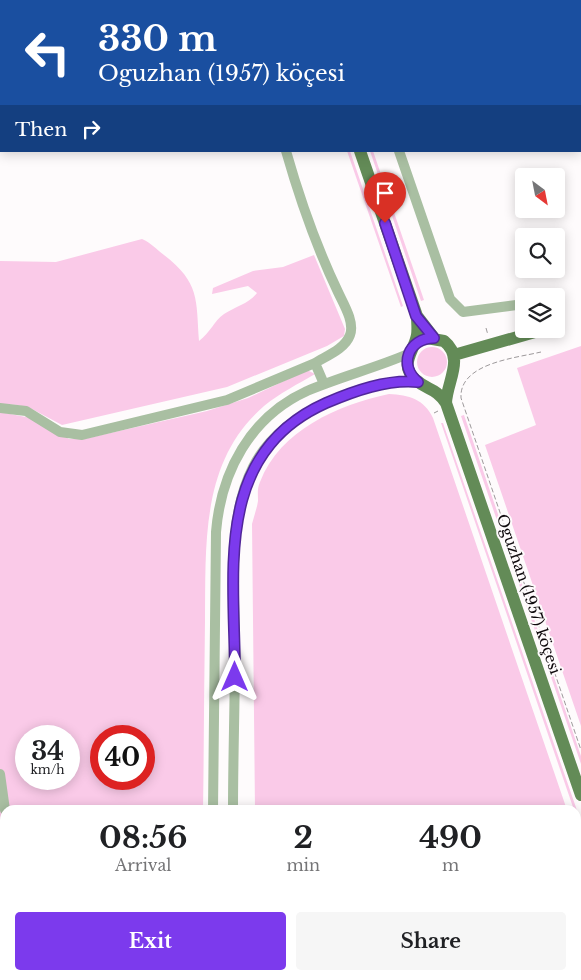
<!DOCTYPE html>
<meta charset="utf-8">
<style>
body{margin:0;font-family:"Libre Baskerville",serif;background:#f6f6f6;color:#202124;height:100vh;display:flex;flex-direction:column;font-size:19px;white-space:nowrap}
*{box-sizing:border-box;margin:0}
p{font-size:16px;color:#757577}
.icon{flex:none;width:28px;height:28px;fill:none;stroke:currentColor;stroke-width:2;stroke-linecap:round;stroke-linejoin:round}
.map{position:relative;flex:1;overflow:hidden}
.side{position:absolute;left:0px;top:805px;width:581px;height:175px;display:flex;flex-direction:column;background:#fff;border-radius:15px 15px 0 0;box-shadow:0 2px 12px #0003}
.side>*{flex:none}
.banner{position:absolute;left:0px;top:0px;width:581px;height:152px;box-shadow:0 2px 12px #0003;background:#1a4fa0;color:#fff;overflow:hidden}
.needle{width:32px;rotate:148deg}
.buttons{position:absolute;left:515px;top:168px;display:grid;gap:10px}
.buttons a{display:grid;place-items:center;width:50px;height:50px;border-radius:5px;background:#fff;box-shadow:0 2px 12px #0003;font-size:25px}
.speed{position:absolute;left:15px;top:725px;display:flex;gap:10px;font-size:25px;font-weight:700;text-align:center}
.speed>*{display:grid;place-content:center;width:65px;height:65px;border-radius:50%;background:#fff;box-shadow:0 2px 12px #0003;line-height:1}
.speed small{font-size:12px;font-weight:400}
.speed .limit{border:8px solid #d22;background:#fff;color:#111}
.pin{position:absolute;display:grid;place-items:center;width:42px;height:42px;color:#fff;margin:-51px -21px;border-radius:50% 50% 50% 0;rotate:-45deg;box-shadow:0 0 5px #0007}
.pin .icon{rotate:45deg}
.me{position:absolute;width:55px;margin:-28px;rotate:0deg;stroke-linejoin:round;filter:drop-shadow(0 0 4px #0008)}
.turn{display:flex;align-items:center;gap:18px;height:105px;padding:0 15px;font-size:22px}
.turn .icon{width:65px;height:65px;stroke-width:2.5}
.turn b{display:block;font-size:35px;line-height:42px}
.then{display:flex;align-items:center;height:48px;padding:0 15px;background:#0003;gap:10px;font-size:19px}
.eta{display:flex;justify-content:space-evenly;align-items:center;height:85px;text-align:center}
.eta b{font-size:30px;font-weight:700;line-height:35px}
.button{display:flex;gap:10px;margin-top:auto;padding:10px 15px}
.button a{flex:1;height:58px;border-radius:5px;background:#7c3aed;color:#fff;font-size:20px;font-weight:700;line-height:58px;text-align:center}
.button a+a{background:#f6f6f6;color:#202124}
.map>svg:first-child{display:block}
</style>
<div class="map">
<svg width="581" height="980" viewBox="0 0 581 980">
<rect width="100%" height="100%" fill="#fefbfc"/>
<path fill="#facae8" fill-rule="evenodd" d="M347,151H350L403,306L401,307Z
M370,151H373L424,300L421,301Z
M142,239C151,243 156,249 164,255C200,283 196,299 199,341C211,332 213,322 224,314C236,306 248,304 257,293L248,286L212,294L213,288L253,271L283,267L314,255L345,329L344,336L327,346L227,387L62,425L32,409L18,405L0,404V261L56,262Z
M581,346V726L485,445L536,425L517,368Z
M417 362a15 15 0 1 1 30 0a15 15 0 1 1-30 0Z
M307,370L315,374C298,384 280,393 264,406C200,461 206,545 205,621C204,684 204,747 203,810H5V975H197V980H0V412L31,418L69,439H84L207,411L248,398ZM26,736H69V779H26ZM101,736H144V779H101Z
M389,394C409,395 424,399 433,418L567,810H255L252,524C254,516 257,508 258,501C258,494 257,489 260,482C280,430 338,405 389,394Z
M464,415L581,756V764L461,416Z
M441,423H443L581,822V830L576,810H574Z
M576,838L581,852V980H242V975H576Z"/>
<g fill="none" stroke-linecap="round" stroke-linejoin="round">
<path stroke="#9d999b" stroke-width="1" stroke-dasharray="5 2.5" stroke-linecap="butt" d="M486,328L488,335
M541,352C516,358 459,363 461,398L581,750
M434,413L438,411"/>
<path stroke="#a9bfa2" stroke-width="10" d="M236,0V1
M346,0V1
M286,151C300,200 316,246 338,292C343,303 355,322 350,335C345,349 326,356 315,363L324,384
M399,151L450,299L463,312L524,304
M0,408L26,411L60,432L82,435L227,400L315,363
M0,774L5,810
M213,810L216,532C221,472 250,417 307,391C340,377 375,368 408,354
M233,810C233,756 235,701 235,647C235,588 226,520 253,467C269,435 298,416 330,401C356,389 389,380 418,382
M0,974L5,968
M17,975L19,980
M130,975L132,980
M207,980V975
M225,980V975"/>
<path stroke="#638b57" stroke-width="12" d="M308,0V1
M360,151L417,316
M427,338L444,341C465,358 447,381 446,403
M434,338L417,316C417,322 418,329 417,335C414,352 398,365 416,380C428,391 435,387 446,403L581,795
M454,355L535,332"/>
</g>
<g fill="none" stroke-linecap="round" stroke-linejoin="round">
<g stroke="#51269a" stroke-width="12">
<path id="route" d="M235,677C235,573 212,454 326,403C354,391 387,379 418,382C398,366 408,338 434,338L416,316L385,223"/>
</g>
<use href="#route" stroke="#7c3aed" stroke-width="9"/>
</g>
<g text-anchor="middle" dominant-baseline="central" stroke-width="4" stroke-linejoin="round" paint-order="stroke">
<g font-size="15" fill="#0f0a0d" stroke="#fefbfc">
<text transform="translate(529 594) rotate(71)">Oguzhan (1957) köçesi</text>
</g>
</g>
</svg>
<div class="buttons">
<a><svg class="needle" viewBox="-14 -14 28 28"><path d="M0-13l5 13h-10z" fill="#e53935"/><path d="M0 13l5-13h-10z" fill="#757577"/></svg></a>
<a><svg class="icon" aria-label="search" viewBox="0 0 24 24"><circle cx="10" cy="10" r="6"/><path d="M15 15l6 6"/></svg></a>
<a><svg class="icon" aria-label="layers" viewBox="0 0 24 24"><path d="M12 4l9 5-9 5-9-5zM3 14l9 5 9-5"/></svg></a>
</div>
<div class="speed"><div>34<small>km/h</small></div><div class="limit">40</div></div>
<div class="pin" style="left:385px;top:223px;background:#d93025"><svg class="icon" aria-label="arrive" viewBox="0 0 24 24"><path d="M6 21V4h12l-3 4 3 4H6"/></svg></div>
<svg class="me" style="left:235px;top:677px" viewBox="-20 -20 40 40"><path d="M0-17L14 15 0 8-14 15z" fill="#7c3aed" stroke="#fff" stroke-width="4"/></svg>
<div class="banner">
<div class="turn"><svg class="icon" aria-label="left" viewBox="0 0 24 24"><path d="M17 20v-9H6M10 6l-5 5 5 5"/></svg><div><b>330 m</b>Oguzhan (1957) köçesi</div></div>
<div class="then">Then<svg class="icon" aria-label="right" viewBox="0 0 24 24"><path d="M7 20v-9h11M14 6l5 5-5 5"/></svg></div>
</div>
<section class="side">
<div class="eta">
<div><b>08:56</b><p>Arrival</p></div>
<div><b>2</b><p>min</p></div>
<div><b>490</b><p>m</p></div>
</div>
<div class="button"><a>Exit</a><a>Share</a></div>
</section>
</div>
